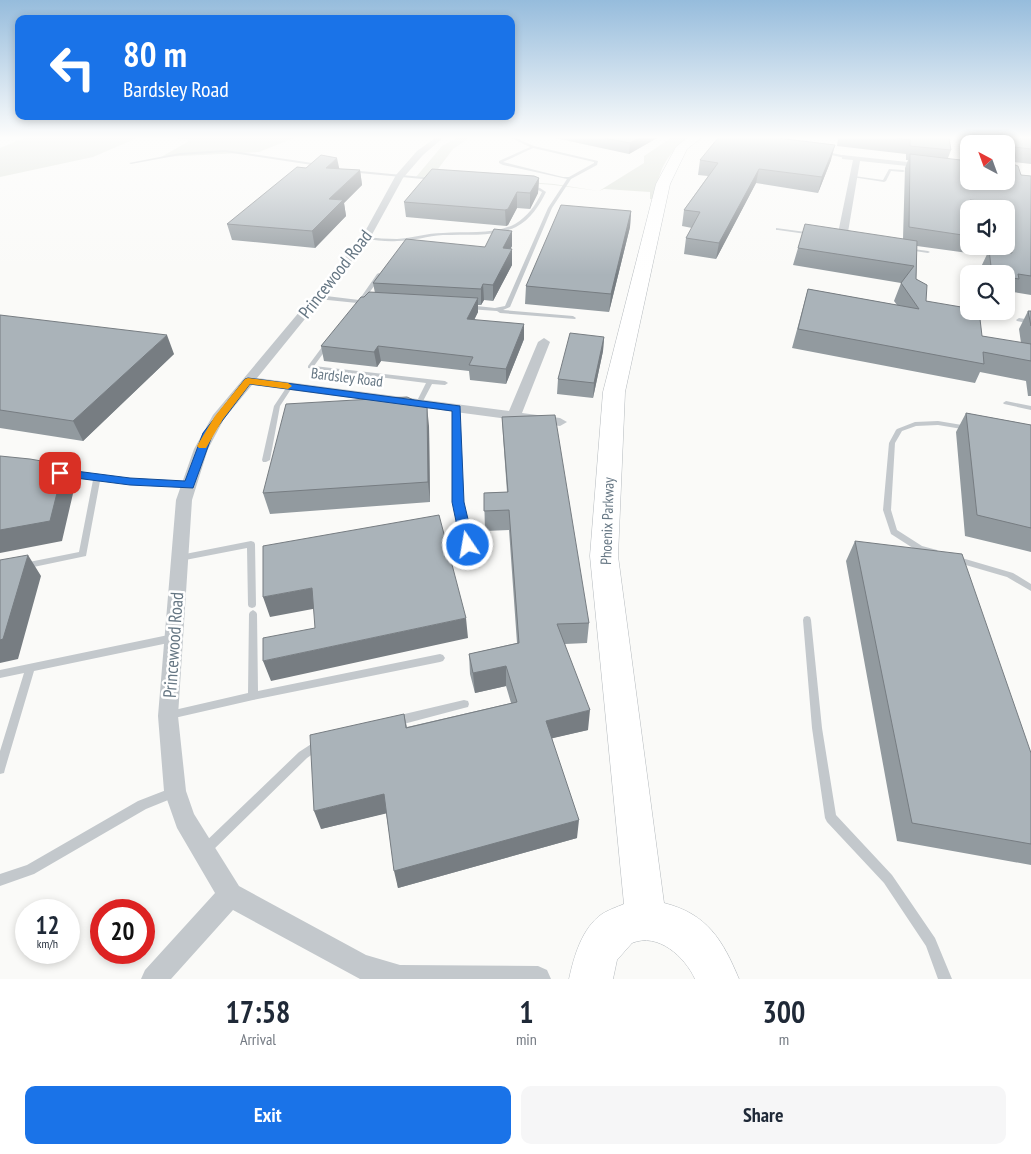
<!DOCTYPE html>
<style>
body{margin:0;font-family:"PT Sans Narrow",sans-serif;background:#f6f6f7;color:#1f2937;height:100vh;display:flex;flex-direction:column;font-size:19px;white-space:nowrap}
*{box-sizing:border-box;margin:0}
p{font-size:16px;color:#747a83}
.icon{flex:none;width:28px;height:28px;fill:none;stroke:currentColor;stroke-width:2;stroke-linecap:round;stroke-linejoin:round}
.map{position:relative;height:979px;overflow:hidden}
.details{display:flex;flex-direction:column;background:#fff;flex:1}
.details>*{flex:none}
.hud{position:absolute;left:15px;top:15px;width:500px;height:105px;border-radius:10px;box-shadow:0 2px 8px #0003;background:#1a73e8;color:#fff;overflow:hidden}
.needle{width:32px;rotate:319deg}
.buttons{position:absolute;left:960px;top:135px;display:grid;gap:10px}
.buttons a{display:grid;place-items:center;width:55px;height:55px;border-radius:10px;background:#fff;box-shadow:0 2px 8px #0003;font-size:25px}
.speed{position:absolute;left:15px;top:899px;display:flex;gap:10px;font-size:25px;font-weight:700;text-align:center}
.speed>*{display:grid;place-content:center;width:65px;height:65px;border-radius:50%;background:#fff;box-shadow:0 2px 8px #0003;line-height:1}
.speed small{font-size:12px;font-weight:400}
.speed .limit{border:8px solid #d22;background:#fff;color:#111}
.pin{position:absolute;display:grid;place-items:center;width:42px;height:42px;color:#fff;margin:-21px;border-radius:10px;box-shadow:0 2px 8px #0006}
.me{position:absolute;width:55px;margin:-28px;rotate:348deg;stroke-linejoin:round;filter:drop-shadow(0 0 4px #0008)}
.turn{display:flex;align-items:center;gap:18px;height:105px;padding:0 25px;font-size:22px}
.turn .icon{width:65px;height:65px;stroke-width:2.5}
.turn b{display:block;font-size:35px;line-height:42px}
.eta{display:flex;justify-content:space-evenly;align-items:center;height:85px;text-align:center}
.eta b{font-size:30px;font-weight:700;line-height:35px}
.primary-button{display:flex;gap:10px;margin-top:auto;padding:10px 25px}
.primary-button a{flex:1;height:58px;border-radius:10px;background:#1a73e8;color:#fff;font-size:20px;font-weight:700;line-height:58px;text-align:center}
.primary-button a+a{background:#f6f6f7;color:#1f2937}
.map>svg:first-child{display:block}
</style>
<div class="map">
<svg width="1031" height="979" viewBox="0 0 1031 979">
<rect width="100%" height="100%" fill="#fafaf8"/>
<path fill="#dadfd7" d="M24,138H137L93,157L0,177V148Z
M174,138H294L259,152L161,157L191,140Z
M456,138H469L453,149L438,169L461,177L554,184L599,191L644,163V156L671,138H689C663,157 661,169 653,199H650V192L604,189L599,191L554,185L427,175L423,178L416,177L442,146Z"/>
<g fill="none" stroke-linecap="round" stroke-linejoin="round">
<g stroke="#b5babe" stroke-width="1">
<path id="primary" d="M687,138H701L687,149L670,184L625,392L618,556L664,903C708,914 723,941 739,979H695C685,957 658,932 632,943L617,960L613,979H569C574,956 582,928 602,914C608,910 617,907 624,904L590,556L603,392L656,184L676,147Z"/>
</g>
<path fill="#c3c8cc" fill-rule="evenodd" d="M511,138H516L534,146L598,161L597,165L571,179L552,208L510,307L503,310L573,316L576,318L575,319L500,313L497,311L468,309L465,307L468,305L495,308L505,306L548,208L567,179L503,165L499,163V161L530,147ZM533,148L594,162V163L569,177H563L503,162Z
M965,138H969V157L967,158L965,157Z
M225,150L319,164L321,165L319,166L225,152L180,155L131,164L129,163L180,153Z
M823,151L846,156L847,157L845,158L822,153Z
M889,169L903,170L905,171L903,172L891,171L886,181L884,182L852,177L854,176L883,180Z
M350,170L433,178L435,179L433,180L349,172V170Z
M529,186L540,188L546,192C539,206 531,219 516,227C494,237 467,234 443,235C428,236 413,241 397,241C387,242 376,240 366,239L364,238L366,237C376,238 387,239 397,239C412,238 427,233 443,233C466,231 494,235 515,224C528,216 535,206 542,192L538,190L529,188Z
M776,228L813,233L815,234L813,235L778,230H776Z
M906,248L928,251L930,252L928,253L908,250H906Z
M379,273L382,275L364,300L369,301V303H362L359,305L357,303L318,299L315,297L318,295L359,300L377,274Z
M1019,318L1031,320V324L1017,321L1016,320Z
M327,342L330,344L314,366L445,381L448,383L445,385L432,384L422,403L419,405L416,403L426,383L308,368V366L325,343Z
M290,384L293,386L280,406L270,460L266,462H263L262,460L274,406L288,385Z
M1006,401L1031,406V410L1004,404L1003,403Z
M457,406L460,408L462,502L472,545L471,547H465L464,545L454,502V408Z
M938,421L968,426L971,428L968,430L938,425L916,426L902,431L895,443L891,510L897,530L922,546L937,550L938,552L937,554L934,555L916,550L891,534L883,510L889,443L896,430L897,429L915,422Z
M57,471L97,475L130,480L189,483L193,485L189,487L130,484L100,481L86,556L24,569L21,568L20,566L21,564L24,563L79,552L93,480L60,475H57L56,473Z
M251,541L254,542L255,544L256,605L255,607L252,608L249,607L248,605L247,548L180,561L177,560L176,558L177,556L180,555Z
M955,556L1013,573L1031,584V591L1007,577L952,561L951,559L952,557Z
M253,610L256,612L257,614L258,691L440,654L443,655L445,658L443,661L440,662L253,700L170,719L166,718L165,715L166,712L170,711L248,693L249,614L250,612Z
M807,616L810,617L811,620L822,728L836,815L892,875L935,938L952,979H938L926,946L884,883L827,822L825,818L812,728L803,620L804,617Z
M173,634L176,635L178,638L176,641L173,642L34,671L5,769L4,773L0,774V751L24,673L0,678V670Z
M464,700L468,701L469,704L468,707L464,708L396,726L392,724L391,721L392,718L396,716Z
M319,739L323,741L324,744L323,747L307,758L209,854L205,856L201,854L199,850L201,846L299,752Z
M174,787L178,788L179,792L178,796L146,809L34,874L0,886V874L27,865L138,801Z"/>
<path fill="#c3c8cc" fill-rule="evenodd" d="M435,138H443L423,155L403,178L369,240L257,378L509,411L538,342L544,338L550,342L522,413L560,418L567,422L560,426L252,385L224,419L208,449L192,500L178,716L186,791L194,814L239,886L366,955L400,965L538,966L547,970L551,979H360L233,910L171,979H141L145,970L215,893L177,828L164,791L158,716L176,500L194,449L213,415L362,237L396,175L417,151Z
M842,155L926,164L930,166L926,168L860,161L847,238L842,241L837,238L853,160L842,159Z"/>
<use href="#primary" fill="#fff" fill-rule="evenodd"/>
</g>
<path fill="#929a9f" d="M555,138H657L629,154Z
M838,138H949L951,150L948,158L1006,181V144H984L983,138H1031V164L1014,162V164L1021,175L1031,176V295L1013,292L1010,296H1006V274H982L981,267L989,250L1001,252L1000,246H1006V209H969V246H971L968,253L917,246L916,279L926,301L968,317L982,336L1021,343L1019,329L1028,311H1031V396H1028L1026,381L980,372L975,383L792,348L808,289L897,305L894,301L901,283L793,265L798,248L903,239L905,168L908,160H906V154L837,146Z
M700,160H831L818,193L756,183L716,259L684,254L686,238L692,228L682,226L684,210L708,176L698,175Z
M339,169L360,170L362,185L344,203L346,216L315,248L232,240L227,224Z
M539,178L538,193L530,209L517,208L508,225L506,226L406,217L404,202Z
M631,211L630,227L609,312L525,304L526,286Z
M512,231V246L510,249L512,265L493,301L484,300L481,305H478V312L474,319L524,339L506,384L470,380L469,371L381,361L377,367L324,361L321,346L364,297L375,293L373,283L485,247Z
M0,315L174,354L83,441L0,428Z
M604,337L603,351L593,398L557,394L558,379Z
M966,413L1031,425V552L965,536L956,432Z
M502,417L589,623L587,643L565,644L588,730L552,738L577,838L398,888L386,813L321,829L404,714L407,727L511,703L506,686L475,693L470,674L469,654L517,643L509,530L485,531L484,493L507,492L503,436Z
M429,426L430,502L270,514L263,493Z
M855,541L1031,753V865L897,841L846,561Z"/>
<path fill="#777d82" d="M639,138H657L629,154L630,143Z
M835,145L831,160L818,193L822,177Z
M337,158L340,172L326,168Z
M759,169L756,183L716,259L719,243Z
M360,170L362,185L344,203L346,216L315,248L312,231L329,199Z
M539,178L538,193L530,209V193Z
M517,192V208L508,225L506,226L505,210Z
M631,211L630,227L609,312L611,294Z
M512,231V246L503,264V248Z
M512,249V265L493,301V285Z
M483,284L484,300L481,305V289Z
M478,298V312L468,333L467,319Z
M524,324V339L506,384V369Z
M167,335L174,354L83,441L73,421Z
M604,337L603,351L593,398L594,383Z
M378,346L381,361L377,367L374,352Z
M427,406L429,426L430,502L428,482Z
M64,465L75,485L62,541L0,553V530Z
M28,555L41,576L18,659L0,663V640Z
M312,588L318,608L270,617L263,597Z
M466,618L468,638L271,681L263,661Z
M506,666V686L475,693L473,673Z
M590,710L588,730L545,740L546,721Z
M384,794L388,813L321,829L314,811Z
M579,820L577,838L398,888L394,871Z"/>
<path fill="#aab3b9" stroke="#777d82" d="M604,138H639L630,143Z
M718,138H777L835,145L822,177L759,169L719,243L686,238L700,212L684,210L718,163L700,160Z
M896,138H949L951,150L910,146V140Z
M990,138H1031V149L1014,147L1016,158H1011L1010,163L1018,166L1021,175L1031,176V276L1018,274L1019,279L1006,277V274H992L989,250L1012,253L1006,221V209H1004L1003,204L970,200L971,209H969V236L909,227L910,154L969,161V181H1006V144H991Z
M321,155L337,158L326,168L360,170L329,199L343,200L312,231L227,224L297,167L306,168Z
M432,169L534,176L539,178L530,193L517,192L508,209L505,210L404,202Z
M561,205L631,211L611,294L526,286Z
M805,224L917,241L916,279L927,285L926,301L967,308L968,317L980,319L982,336L1031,344V361L983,352L984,364L798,329L808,289L919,309L901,283L914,266L798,248Z
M494,229L512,231L503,248L512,249L493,285L483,284L481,289L373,283L406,239L485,247Z
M369,292L478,298L467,319L524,324L506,369L469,365L473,357L378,346L374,352L321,346L361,297H364Z
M1028,311H1031V326Z
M0,315L167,335L73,421L0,410Z
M570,333L604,337L594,383L558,379Z
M407,397L427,406L428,482L263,493L286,404Z
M966,413L1031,425V528L977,515Z
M555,415L589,623L557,624L590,710L546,721L579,820L394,871L384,794L314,811L310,735L404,714L406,728L517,702L506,666L473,673L469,654L519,643L509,510L484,511V493L508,492L502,417Z
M0,456L30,459L64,465L50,521L0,530Z
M439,515L466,618L263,661V638L315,628L312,588L263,597V546Z
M855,541L962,554L1031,753V844L912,823Z
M28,555L3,639L0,640V560Z"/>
<linearGradient id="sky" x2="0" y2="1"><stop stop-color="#96bcdc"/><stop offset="0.5" stop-color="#fdfdfc"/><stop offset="1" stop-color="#fdfdfc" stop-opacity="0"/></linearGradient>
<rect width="1031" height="275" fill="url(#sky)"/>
<path fill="#1a73e8" stroke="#114b97" d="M248,378L460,406L464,502L474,545L472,548L468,549L461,545L452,502V411L250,384L213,433L193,488L130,485L60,476L54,473L60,469L130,478L185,481L203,433L245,379Z"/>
<path fill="#f59e0b" d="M248,378L288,383L292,386L288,389L250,384L223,419L206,448H199L197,446L215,416L245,379Z"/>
<g text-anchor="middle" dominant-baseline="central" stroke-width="5" stroke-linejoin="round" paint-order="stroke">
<g font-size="15" fill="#657683" stroke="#fff">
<text transform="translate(347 377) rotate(7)">Bardsley Road</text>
<text transform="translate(607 521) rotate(-88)">Phoenix Parkway</text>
</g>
<g font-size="18" fill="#657683" stroke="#fff">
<text transform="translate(335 274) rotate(-52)">Princewood Road</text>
<text transform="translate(173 645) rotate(-86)">Princewood Road</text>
</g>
</g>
</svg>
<div class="buttons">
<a><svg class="needle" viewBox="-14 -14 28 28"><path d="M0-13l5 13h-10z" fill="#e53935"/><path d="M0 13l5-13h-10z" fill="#747a83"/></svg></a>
<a><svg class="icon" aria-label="sound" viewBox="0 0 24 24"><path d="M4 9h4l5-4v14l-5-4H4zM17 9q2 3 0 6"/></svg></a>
<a><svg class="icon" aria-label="search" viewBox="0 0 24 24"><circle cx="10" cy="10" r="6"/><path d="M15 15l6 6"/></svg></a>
</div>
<div class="speed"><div>12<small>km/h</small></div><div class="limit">20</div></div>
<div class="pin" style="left:60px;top:473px;background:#d93025"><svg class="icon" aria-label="arrive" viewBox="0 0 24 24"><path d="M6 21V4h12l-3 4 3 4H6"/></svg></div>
<svg class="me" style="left:468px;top:545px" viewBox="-20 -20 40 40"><circle r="17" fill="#1a73e8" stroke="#fff" stroke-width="3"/><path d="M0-11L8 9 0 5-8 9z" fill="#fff"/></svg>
<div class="hud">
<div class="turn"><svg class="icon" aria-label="left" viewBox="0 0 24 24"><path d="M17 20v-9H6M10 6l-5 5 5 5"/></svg><div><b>80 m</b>Bardsley Road</div></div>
</div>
</div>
<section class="details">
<div class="eta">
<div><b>17:58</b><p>Arrival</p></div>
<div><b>1</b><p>min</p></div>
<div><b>300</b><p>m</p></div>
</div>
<div class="primary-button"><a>Exit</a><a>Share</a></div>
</section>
